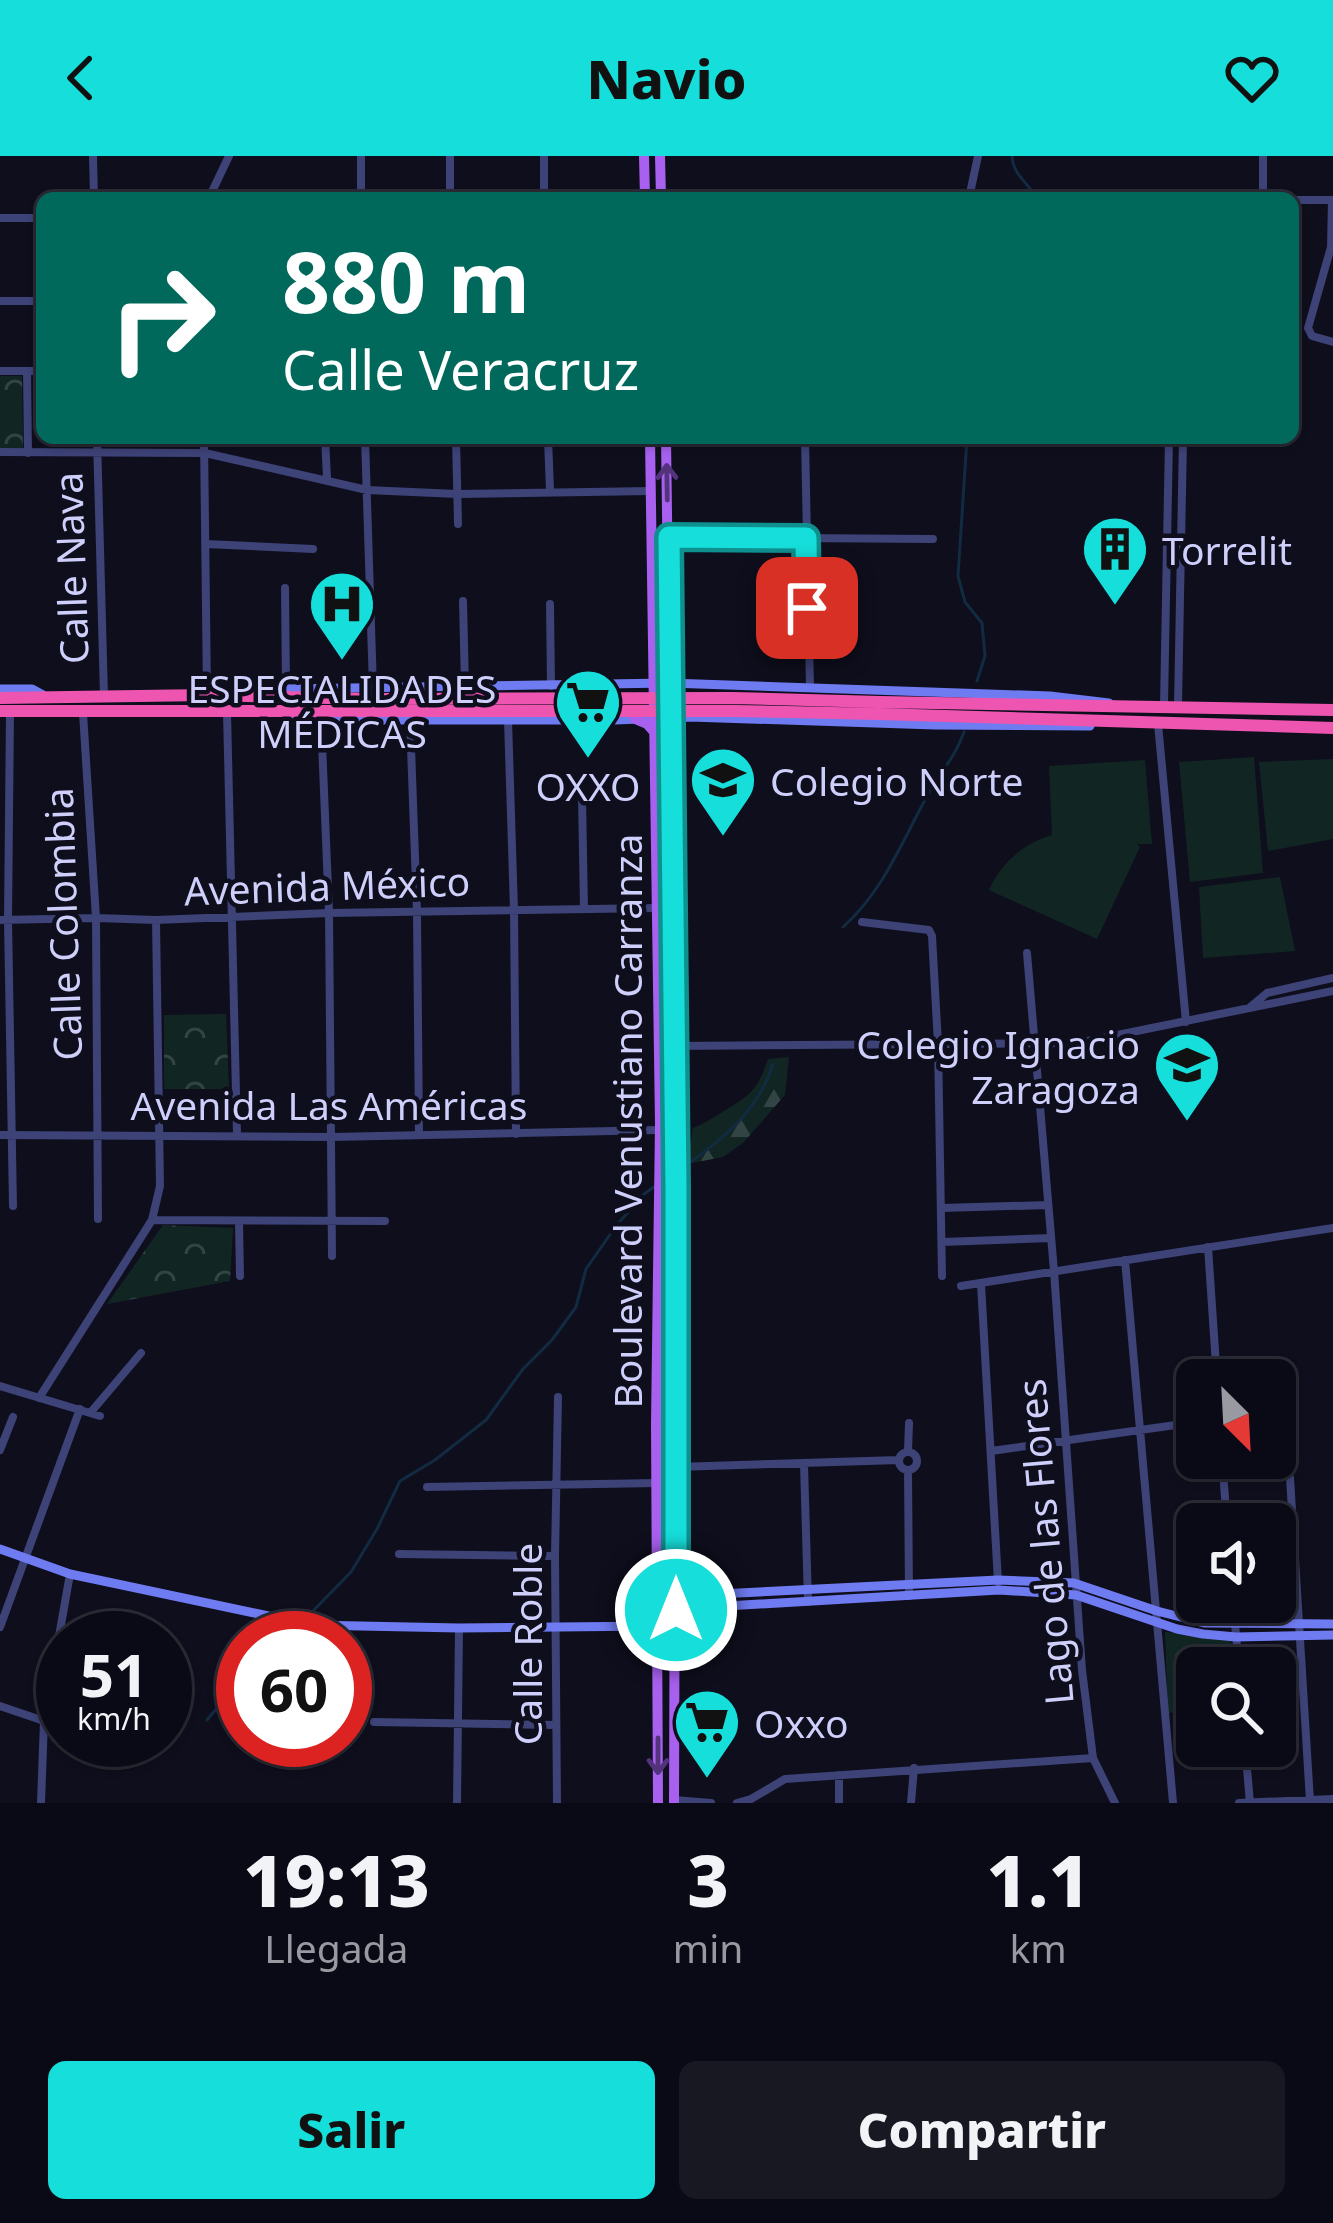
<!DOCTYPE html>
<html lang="es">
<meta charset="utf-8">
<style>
body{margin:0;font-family:"Noto Sans",sans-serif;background:#181823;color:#f1f3f6;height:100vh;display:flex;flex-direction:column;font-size:45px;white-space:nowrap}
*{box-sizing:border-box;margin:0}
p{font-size:39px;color:#999aa1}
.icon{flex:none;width:66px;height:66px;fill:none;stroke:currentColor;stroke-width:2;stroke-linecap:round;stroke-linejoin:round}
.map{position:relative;height:1647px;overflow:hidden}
.panel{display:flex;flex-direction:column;background:#0a0a16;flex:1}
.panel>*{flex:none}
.guide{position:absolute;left:36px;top:36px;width:1263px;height:252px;border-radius:18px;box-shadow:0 3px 9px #0004,0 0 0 3px #2a2b35;background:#00695c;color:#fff;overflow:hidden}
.needle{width:78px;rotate:156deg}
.tools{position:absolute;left:1176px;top:1203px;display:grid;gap:24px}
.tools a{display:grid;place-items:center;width:120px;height:120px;border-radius:18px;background:#0a0a16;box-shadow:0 3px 9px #0004,0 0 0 3px #2a2b35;font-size:60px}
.speed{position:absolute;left:36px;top:1455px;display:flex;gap:24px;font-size:60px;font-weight:700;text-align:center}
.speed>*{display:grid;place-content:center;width:156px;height:156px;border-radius:50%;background:#0a0a16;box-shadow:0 3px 9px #0004,0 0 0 3px #2a2b35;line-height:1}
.speed small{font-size:30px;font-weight:400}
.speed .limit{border:18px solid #d22;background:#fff;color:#111}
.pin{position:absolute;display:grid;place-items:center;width:102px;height:102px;color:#fff;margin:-51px;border-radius:24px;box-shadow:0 6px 18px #0006}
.me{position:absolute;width:132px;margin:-66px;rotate:0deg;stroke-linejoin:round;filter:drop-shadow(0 0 9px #0008)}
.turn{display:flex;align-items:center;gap:42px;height:252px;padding:0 48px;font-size:54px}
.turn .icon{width:156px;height:156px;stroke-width:2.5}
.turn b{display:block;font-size:84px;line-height:102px}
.eta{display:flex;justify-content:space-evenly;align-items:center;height:204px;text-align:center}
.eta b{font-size:72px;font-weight:800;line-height:84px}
.cta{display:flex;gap:24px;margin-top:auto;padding:24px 48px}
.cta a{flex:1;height:138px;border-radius:18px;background:#16deda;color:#111;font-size:48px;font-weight:800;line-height:138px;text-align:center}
.cta a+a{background:#181823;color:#f1f3f6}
header{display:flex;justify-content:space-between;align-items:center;height:156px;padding:0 48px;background:#16deda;color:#111;font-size:54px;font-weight:800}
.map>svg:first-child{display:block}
</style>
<header><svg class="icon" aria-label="back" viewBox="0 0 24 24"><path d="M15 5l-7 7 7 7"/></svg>Navio<svg class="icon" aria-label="heart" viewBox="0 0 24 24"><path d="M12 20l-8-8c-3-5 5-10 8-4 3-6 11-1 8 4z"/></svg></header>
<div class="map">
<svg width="1333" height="1647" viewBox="0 0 1333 1647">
<defs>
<pattern id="forest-firs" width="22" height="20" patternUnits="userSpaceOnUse" patternTransform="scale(3)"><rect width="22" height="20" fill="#112623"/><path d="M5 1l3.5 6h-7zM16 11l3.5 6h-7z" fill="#324444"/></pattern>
<pattern id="park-crowns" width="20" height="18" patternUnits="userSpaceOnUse" patternTransform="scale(3)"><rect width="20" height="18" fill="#112623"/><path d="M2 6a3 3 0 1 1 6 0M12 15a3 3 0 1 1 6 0" fill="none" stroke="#324444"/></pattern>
</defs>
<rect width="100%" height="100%" fill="#0e0e1d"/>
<path fill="url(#forest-firs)" d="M789,901L785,939L744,986L723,1001L687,1008L693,972C704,968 711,963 721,957C749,940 757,936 768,903Z"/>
<path fill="url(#park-crowns)" d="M0,220H22L23,293H0Z
M226,858L229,933H164V859Z
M163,1069L233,1072L230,1125L107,1148Z
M1165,1476L1231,1482L1233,1512H1197V1554L1168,1557Z"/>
<path fill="#112623" d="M1254,601L1263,717L1190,726L1179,606Z
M1333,603V683L1268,695L1259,606Z
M1145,604L1152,688H1137L1140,691L1097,783L989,734C1000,708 1025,686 1052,679L1049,610Z
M1280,721L1295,795L1203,802L1199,731Z"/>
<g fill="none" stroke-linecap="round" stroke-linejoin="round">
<path stroke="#122b41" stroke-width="3" d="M1012,0C1013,19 1028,27 1037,42
M967,282L958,420L965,446L982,467L985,500L977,525
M843,771C883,735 901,688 926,642C938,619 955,602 964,576
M682,1012C722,984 758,956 773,908
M312,1456L351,1416L377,1373L400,1325L435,1304L486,1264L523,1213L552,1184L576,1151L586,1113L616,1070L644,1038L654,1031
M293,1482L300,1475
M207,1564L232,1534L243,1530"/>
<path stroke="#3d4277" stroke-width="8" d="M93,0L94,42
M361,0V42
M450,0V42
M544,0V42
M209,42L229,0
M969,42L978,0
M1263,42V0
M1293,44H1333
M1332,44L1331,91L1308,172L1312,180L1333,186
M0,62H42
M0,145H42
M0,215H42
M27,215L28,297
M97,282L104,540
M204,282L207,538
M325,282L327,322
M365,282L373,532
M456,282L458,368
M548,282L550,334
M805,282L810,532
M0,296L205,297L367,334L457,338L651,335
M669,381L933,383
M206,388L313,393
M285,432L286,533
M463,445L465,531
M550,448L551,530
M1164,549L1169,282
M1178,549L1183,282
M10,555L8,764L13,1050
M227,556L237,979
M83,557L96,762L98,1063
M321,562L329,757L332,1100
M410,564L417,756L419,979
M508,564L514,754L516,978
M1158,568L1186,866
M582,640L584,753
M0,764L96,762L156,764L329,757L656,752
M862,766L929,774L932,780L938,888L942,1120
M1027,797L1054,1115L1082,1514L1093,1602L1115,1647
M1249,852L1267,837L1333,822
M674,890L1078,887L1333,835
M0,979L331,981L659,974
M941,1052L1048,1049
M152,1064L385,1065
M239,1066L240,1120
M942,1086L1051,1082
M1208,1091L1217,1224
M1125,1104L1173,1647
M981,1128L998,1426
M961,1130L1333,1072
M0,1230L100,1260
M39,1242L152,1064L160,1030L156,764
M91,1256L141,1197
M0,1294L13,1261
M908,1295L909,1267
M991,1295L1197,1266
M899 1305a9 9 0 1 1 18 0a9 9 0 1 1-18 0Z
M1222,1302L1227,1368
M804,1308L808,1446
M675,1311L899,1304
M908,1314L909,1440
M1290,1322L1310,1645
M427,1331L658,1327
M399,1398L555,1400
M1233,1446L1239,1512
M0,1471L80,1253
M0,1550L44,1565
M374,1566L556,1569
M1245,1590L1250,1647
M839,1619V1647
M674,1644L711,1647
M41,1647L44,1565L70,1418
M457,1647L459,1472
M557,1647L555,1400L558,1241
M737,1647L751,1643L785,1623L1093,1602
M911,1647L914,1612
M1239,1647L1333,1643"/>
<path stroke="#6f7bf1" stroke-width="9" d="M0,533H32L43,539
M263,536L286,533L669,527L1050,540L1109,547
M292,558L306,561L372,564H615L690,561L935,569L1090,570
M0,1393L70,1418L311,1469L459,1472L657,1470L676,1453L999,1434L1076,1439L1177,1473L1203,1478L1236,1481L1333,1479
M657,1441L998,1424L1074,1427L1157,1455L1204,1467L1333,1468"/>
<path stroke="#a860ef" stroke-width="10" d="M644,0L645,42
M660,0L661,42
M650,282L660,968L656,1267L658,1647
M666,282L676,1031L674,1647
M635,563L647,568L655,577"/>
<path stroke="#ee55b1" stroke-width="12" d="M0,542L207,539L372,543
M880,546L1333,554
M0,555H371
M879,558L1333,572"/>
<path stroke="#ee55b1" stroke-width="12" d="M372,543L732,542L880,546
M371,555H735L879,558"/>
</g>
<defs><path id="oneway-shaft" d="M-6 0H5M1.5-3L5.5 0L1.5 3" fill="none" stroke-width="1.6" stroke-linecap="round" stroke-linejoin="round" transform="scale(3)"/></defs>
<g stroke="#53337b">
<use href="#oneway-shaft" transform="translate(667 326) rotate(-91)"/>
<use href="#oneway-shaft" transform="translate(658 1600) rotate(90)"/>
</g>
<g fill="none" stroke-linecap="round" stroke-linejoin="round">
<g stroke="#0e908e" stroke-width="30">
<path id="route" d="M676,1454V1031L669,381L806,382L807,452"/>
</g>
<use href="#route" stroke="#16deda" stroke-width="21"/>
</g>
<defs>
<g id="building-pin" transform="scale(3.45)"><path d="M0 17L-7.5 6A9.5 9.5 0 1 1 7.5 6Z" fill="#16deda" stroke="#0e0e1d"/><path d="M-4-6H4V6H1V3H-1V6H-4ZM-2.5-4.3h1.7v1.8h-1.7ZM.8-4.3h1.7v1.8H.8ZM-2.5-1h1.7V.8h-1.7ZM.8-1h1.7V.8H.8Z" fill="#111"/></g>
<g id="hospital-pin" transform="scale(3.45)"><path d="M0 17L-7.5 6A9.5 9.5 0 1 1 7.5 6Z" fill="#16deda" stroke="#0e0e1d"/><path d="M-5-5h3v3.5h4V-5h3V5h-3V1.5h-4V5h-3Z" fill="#111"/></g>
<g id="supermarket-pin" transform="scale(3.45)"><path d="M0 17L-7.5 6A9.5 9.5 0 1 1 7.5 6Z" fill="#16deda" stroke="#0e0e1d"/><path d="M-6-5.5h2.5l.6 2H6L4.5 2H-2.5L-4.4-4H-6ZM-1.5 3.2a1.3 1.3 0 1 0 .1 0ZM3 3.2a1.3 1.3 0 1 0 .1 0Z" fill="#111"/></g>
<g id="school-pin" transform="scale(3.45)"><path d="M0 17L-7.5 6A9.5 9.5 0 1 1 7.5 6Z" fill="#16deda" stroke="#0e0e1d"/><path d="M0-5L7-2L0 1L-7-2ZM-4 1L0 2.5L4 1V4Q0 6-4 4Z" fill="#111"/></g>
</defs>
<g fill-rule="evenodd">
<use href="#building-pin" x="1115" y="393"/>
<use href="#hospital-pin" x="342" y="448"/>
<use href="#supermarket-pin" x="588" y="546"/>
<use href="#school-pin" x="723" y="624"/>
<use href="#school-pin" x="1187" y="909"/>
<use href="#supermarket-pin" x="707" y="1566"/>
</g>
<g text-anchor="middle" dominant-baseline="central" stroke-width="9" stroke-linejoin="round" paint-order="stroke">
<g font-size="39" fill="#cecffa" stroke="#0e0e1d" text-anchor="start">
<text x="1162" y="393">Torrelit</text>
<text x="342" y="531" text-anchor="middle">ESPECIALIDADES<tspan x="342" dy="45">MÉDICAS</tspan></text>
<text x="770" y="624">Colegio Norte</text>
<text x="588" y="629" text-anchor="middle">OXXO</text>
<text x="1140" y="887" text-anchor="end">Colegio Ignacio<tspan x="1140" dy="45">Zaragoza</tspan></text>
<text x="754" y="1566">Oxxo</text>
</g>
<g font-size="39" fill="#cecffa" stroke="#0e0e1d">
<text transform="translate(70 412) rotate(-92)">Calle Nava</text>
<text transform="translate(327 729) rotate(-2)">Avenida México</text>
<text transform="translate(62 768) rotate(-92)">Calle Colombia</text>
<text x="329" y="948">Avenida Las Américas</text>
<text transform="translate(626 965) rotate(-90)">Boulevard Venustiano Carranza</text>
<text transform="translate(1044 1386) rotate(-95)">Lago de las Flores</text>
<text transform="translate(526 1488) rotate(-90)">Calle Roble</text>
</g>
</g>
</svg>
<div class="tools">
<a><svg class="needle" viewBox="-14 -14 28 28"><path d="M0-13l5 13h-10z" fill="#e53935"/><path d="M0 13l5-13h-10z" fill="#999aa1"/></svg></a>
<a><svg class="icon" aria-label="sound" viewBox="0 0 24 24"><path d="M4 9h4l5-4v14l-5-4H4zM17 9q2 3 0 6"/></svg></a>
<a><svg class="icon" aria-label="search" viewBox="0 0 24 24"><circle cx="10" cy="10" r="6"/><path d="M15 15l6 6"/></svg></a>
</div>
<div class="speed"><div>51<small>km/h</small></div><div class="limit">60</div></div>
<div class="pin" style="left:807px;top:452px;background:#d93025"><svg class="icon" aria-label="arrive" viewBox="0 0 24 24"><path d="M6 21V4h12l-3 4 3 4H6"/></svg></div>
<svg class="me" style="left:676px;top:1454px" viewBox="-20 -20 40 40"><circle r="17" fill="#16deda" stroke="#fff" stroke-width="3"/><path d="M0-11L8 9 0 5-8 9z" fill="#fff"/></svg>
<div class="guide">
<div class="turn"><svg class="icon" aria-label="right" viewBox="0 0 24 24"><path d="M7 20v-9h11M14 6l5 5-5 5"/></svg><div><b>880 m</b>Calle Veracruz</div></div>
</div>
</div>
<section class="panel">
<div class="eta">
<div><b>19:13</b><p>Llegada</p></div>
<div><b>3</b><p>min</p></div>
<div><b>1.1</b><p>km</p></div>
</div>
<div class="cta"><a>Salir</a><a>Compartir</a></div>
</section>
